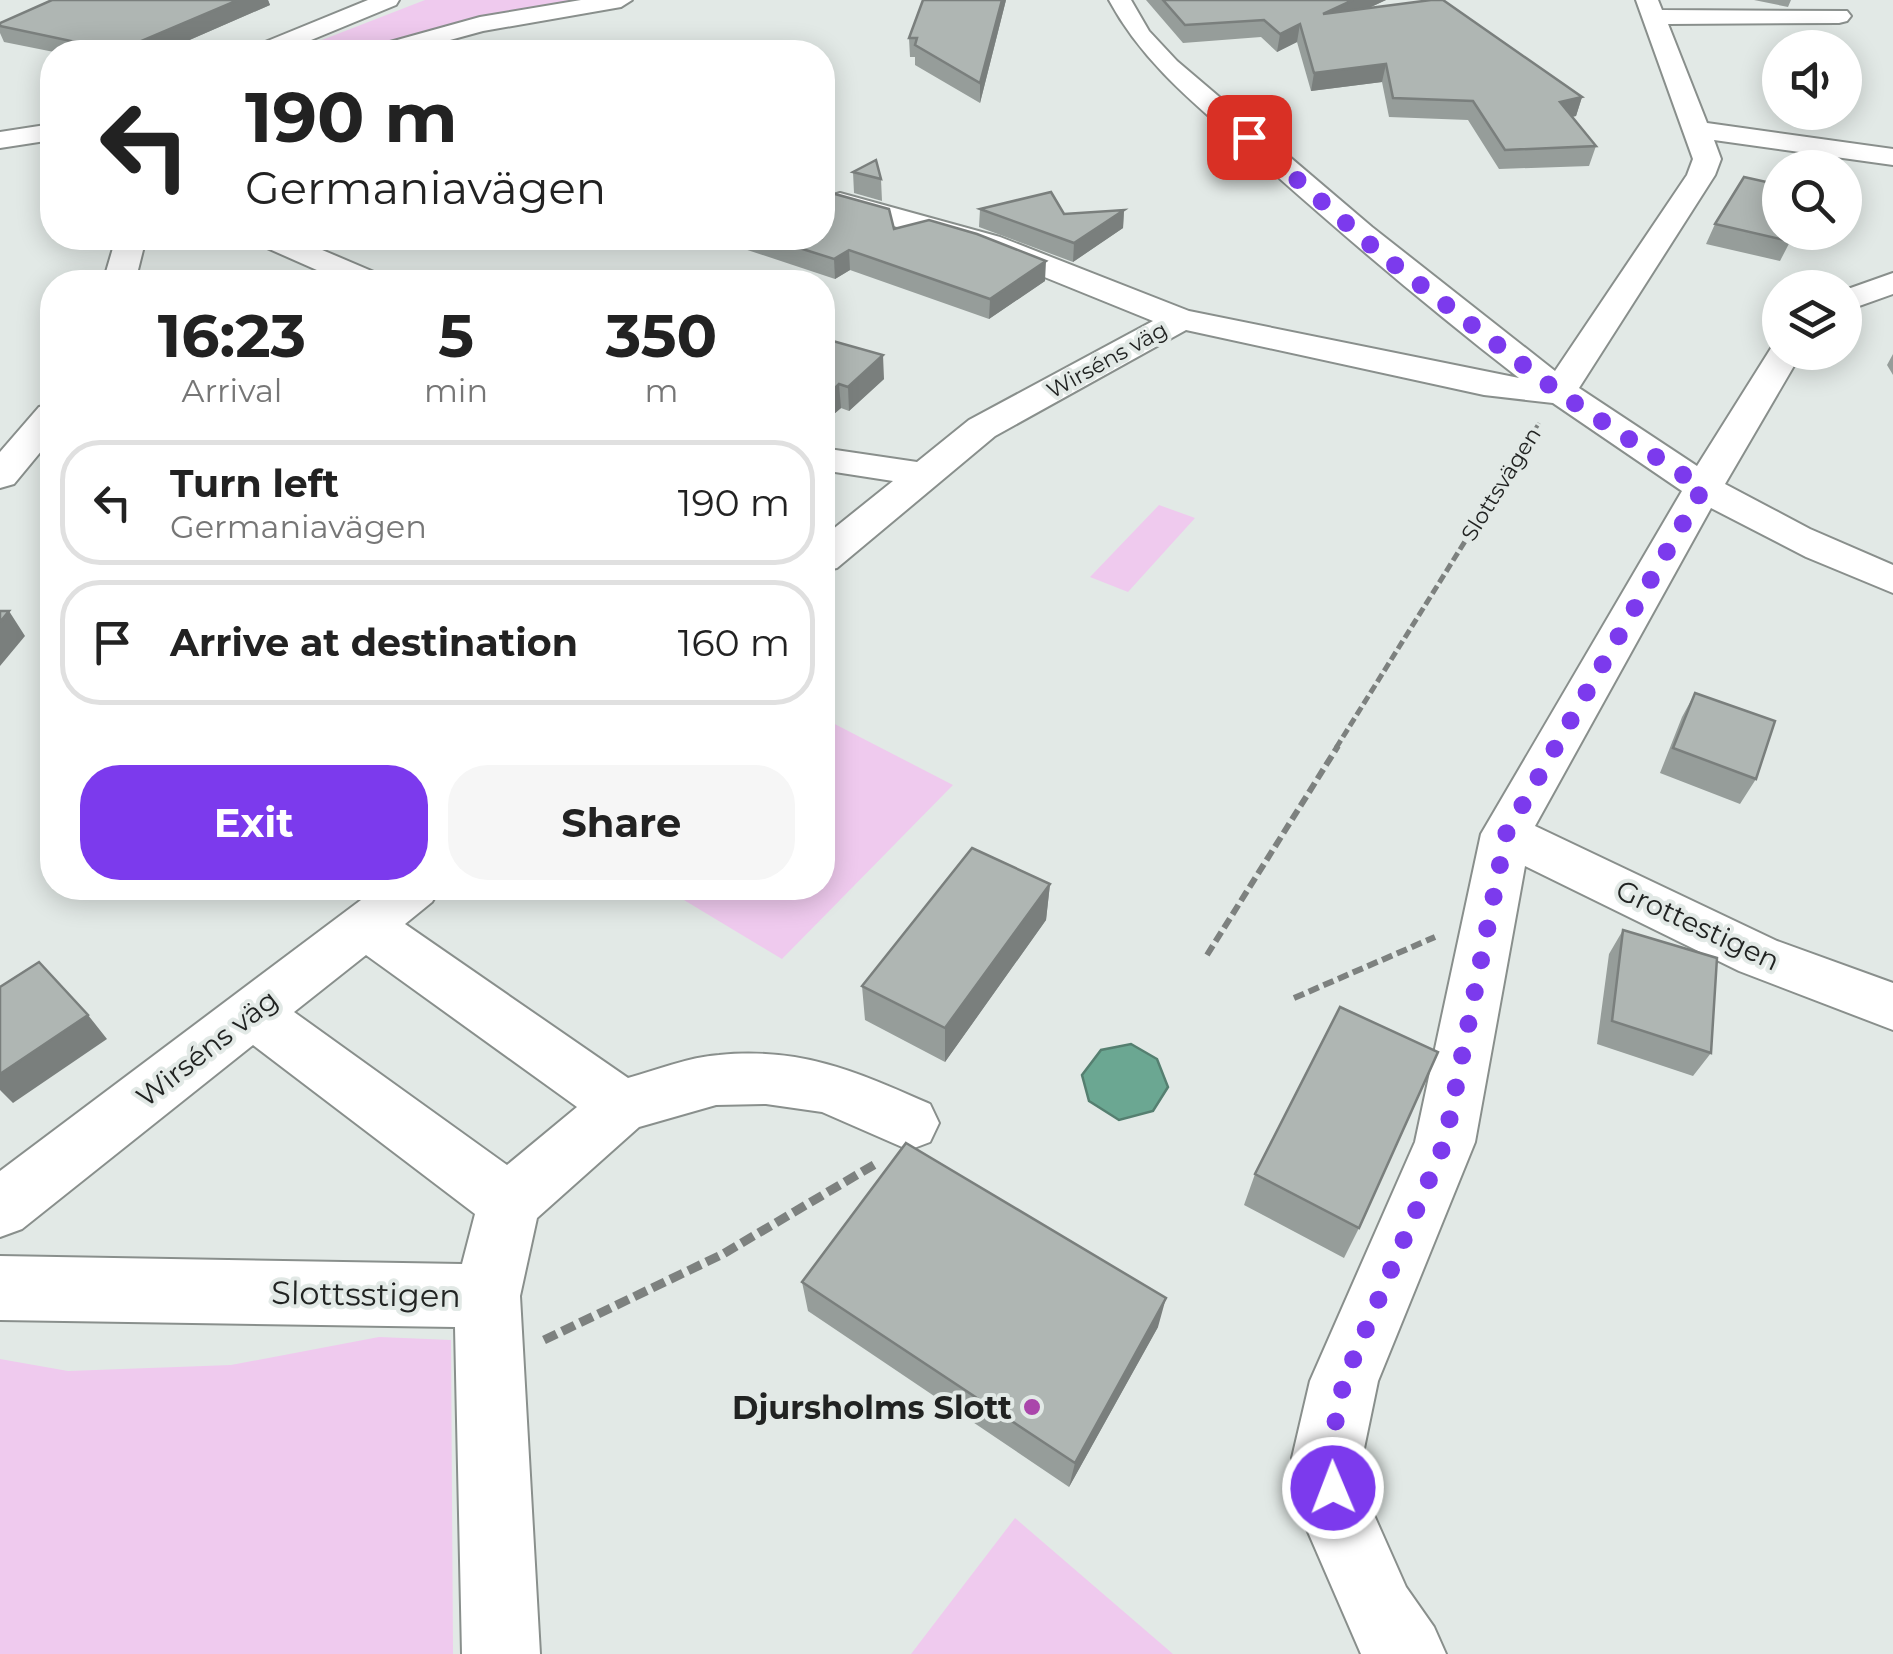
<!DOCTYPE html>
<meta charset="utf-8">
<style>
body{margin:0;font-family:Montserrat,sans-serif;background:#f6f6f6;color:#222;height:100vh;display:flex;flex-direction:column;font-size:38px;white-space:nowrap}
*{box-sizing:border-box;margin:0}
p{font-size:32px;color:#767676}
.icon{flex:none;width:55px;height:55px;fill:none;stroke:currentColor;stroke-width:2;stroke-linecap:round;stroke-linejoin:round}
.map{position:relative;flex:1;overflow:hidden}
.panel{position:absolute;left:40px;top:270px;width:795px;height:630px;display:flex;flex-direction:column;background:#fff;border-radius:40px;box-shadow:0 5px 25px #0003}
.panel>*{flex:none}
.banner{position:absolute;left:40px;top:40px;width:795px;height:210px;border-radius:40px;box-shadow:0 5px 25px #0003;background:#fff;color:#222;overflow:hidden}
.buttons{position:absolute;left:1762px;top:30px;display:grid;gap:20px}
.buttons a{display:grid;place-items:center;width:100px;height:100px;border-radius:50%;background:#fff;box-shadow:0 5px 25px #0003;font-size:50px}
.pin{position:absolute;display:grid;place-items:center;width:85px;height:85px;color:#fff;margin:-42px;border-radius:20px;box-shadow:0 5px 15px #0006}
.me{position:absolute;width:110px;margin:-55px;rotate:359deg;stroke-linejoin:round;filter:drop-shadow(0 0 8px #0008)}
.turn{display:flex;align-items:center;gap:35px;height:210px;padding:0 40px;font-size:45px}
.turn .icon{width:130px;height:130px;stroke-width:2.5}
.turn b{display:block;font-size:70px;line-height:85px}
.eta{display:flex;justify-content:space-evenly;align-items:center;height:170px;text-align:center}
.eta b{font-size:60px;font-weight:700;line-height:70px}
.cta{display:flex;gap:20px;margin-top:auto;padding:20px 40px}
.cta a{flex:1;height:115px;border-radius:40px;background:#7c3aed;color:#fff;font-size:40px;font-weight:700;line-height:115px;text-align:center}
.cta a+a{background:#f6f6f6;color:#222}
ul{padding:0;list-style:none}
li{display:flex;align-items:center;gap:30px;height:125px;margin:0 20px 15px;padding:0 20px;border:5px solid #e0e0e0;border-radius:40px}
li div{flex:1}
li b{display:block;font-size:38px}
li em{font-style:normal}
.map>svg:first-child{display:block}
</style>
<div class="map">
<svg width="1893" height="1654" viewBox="0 0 1893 1654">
<rect width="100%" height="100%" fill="#e2e9e6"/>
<path fill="#efcaee" d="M425,0H600L412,39L372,52H291Z
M1159,505L1195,518L1128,592L1090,577Z
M823,718L953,785L782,959L664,888H822Z
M379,1337L451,1340L453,1654H0V1359L68,1371L231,1365Z
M1015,1518L1173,1654H911Z"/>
<path fill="#6ba792" stroke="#557f70" stroke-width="2.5" d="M1131,1044L1157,1059L1168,1087L1153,1111L1119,1120L1089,1101L1082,1075L1101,1050Z"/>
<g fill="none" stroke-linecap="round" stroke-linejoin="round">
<g stroke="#898f8c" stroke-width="4">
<path id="minor" d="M368,0H399L396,5L282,52H250L253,47Z
M581,0H632L621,7L483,31L406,52H369L372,47L480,17Z
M1109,0H1131L1149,31L1177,61L1372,227L1555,371L1687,175L1693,159L1636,0H1658L1662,10L1847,11L1851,16L1847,21L1839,23L1668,24L1707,123L1893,149V165L1714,140L1721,159L1715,175L1579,388L1697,466L1773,345L1780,343V352H1802L1725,484L1810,529L1893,565V593L1806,557L1711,508L1535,826L1777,941L1893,983V1030L1739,971L1525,866L1475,1142L1378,1381L1362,1458L1374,1515L1406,1587L1434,1627L1446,1654H1361L1302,1518L1292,1458L1310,1381L1415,1142L1481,834L1682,491L1553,403L1484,395L1186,330L995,436L837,568L822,571V538L893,481L822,470V448L917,462L969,420L1153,321L978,250L830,208L825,202L830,196L840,193L1000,237L1189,311L1519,378C1430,309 1344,236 1260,161C1204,111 1145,67 1109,0Z
M52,124V140L0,148V132Z
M116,238H146L135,282H103Z
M254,238H294L381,275L386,282H344L258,244Z
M1893,273V294L1845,311V290Z
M52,404V438L14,484L0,488V452L39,407Z
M377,888H440L432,902L405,924L628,1078C657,1070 689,1057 719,1055C802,1047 857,1072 930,1104L939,1123L930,1142L909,1150L822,1112L766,1104L716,1105L639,1127L537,1218L520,1296L540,1654H462L455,1327L0,1320V1256L462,1264L475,1214L253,1045L22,1229L0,1237V1171ZM366,955L577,1107L507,1165L294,1012Z"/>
</g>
<path stroke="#7d817f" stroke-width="4" stroke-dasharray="5 2.5" stroke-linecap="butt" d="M1531,436L1539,423"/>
<path stroke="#7d817f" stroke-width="5" stroke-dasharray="9 4" stroke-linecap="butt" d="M1336,748L1532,434"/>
<path stroke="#7d817f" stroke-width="6" stroke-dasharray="11 5" stroke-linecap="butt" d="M1207,955L1338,746
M1294,998L1435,937"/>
<path stroke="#7d817f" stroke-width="9" stroke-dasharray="14 6" stroke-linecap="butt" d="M544,1340L723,1254L877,1163"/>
<use href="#minor" fill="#fff" fill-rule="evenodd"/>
</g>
<path fill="#969d9a" d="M52,0H268L270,5L162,52H54L4,42L0,33V23Z
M1006,0L980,103L915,65V57H910L909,38Z
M1146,0H1386L1369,8L1582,97L1576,116L1572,117L1596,146L1589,166L1499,169L1468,120L1389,117L1382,82L1311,91L1297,42L1277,52L1261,37L1183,43Z
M1754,0H1791L1788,7Z
M853,172L881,179L882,201L854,193Z
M828,192L894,229L1045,281L989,319L850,270L835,279L711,238H822Z
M980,209L1064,214L1124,210L1123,228L1073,262L979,227Z
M1715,224L1795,232L1780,261L1706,244Z
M822,338L884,379L849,411L841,408L834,414L822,410Z
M1893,354V375L1887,365Z
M1695,693L1756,779L1740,804L1660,773L1682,717Z
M1050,884L1046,920L945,1062L865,1020L862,986Z
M1623,930L1711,1053L1693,1076L1597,1044L1609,954Z
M1255,1174L1359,1228L1344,1258L1244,1205Z
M802,1282L1158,1327L1069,1487L808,1311Z"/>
<path fill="#7a7f7d" d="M238,0H268L270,5L162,52H119L118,51Z
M1002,0H1006L980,103V83Z
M1353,0H1386L1319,31L1323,14Z
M1300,24L1297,42L1277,52L1280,34Z
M1386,64L1382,82L1311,91L1314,73Z
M1582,97L1576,116L1555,120L1560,102Z
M1124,210L1123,228L1073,262L1074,243Z
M849,250L850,270L835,279L834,259Z
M1046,261L1045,281L989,319L990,299Z
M883,355L884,379L849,411L848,387Z
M839,384L841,408L834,414L833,390Z
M9,611L25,636L0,666V622Z
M1050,884L1046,920L945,1062V1028Z
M88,1015L107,1039L13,1103L0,1090V1074Z
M1166,1298L1158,1327L1069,1487L1075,1463Z"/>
<path fill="#afb6b3" stroke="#7a7f7d" stroke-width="2.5" d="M52,0H238L118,51L0,26V23Z
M923,0H1002L980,83L915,45L917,38H909Z
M1163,0H1353L1323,14L1431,0H1443L1582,97L1560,102L1596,146L1505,150L1473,101L1393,98L1386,64L1314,73L1300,24L1280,34L1264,20L1185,25Z
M876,160L881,179L853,172Z
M1744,177L1780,185V232H1794L1789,241L1715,224Z
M822,187L828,192L889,209L894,229L929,220L977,234L1046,261L990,299L849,250L834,259L768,238H822Z
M1051,192L1064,214L1124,210L1074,243L980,209Z
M822,338L883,355L848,387L839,384L833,390L822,387Z
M0,611H9L0,622Z
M1695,693L1775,721L1756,779L1673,748Z
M972,848L1050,884L945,1028L862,986Z
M1623,930L1717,958L1711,1053L1612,1021Z
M39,962L88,1015L0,1074V987Z
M1340,1007L1438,1052L1359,1228L1255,1174Z
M906,1143L1166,1298L1075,1463L802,1282Z"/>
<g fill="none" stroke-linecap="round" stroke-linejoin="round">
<path stroke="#7c3aed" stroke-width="18" stroke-dasharray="0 32.4" d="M1249,137L1382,255L1558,392L1703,488L1506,834L1445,1142L1344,1381L1328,1458L1333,1488"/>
</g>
<circle fill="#aa46ab" stroke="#e2e9e6" stroke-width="4" cx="1032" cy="1407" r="10"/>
<g text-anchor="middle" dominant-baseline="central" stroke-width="8" stroke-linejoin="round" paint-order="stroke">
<g font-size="22" fill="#212322" stroke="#e2e9e6">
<text transform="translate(1107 360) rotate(-29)">Wirséns väg</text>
<text transform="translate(1501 484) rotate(-58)">Slottsvägen</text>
</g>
<g font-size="28" fill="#212322" stroke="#e2e9e6">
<text transform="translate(1698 925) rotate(25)">Grottestigen</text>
<text transform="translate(207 1048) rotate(-38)">Wirséns väg</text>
</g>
<g font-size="32" fill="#212322" stroke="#e2e9e6">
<text transform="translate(366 1294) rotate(1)">Slottsstigen</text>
</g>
<g font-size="32" font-weight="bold" fill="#212322" stroke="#e2e9e6" text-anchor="end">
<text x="1012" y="1407">Djursholms Slott</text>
</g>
</g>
</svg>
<div class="buttons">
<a><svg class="icon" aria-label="sound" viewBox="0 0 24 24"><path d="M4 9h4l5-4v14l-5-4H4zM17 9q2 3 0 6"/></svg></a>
<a><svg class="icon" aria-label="search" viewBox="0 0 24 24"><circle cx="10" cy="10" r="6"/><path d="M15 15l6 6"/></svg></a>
<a><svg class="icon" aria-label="layers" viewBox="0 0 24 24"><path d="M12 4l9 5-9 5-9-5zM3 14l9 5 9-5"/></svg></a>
</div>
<div class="pin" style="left:1249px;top:137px;background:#d93025"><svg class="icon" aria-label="arrive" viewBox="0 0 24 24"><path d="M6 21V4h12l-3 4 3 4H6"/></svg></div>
<svg class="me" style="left:1333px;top:1488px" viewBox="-20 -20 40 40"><circle r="17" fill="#7c3aed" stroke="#fff" stroke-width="3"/><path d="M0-11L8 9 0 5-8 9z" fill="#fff"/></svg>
<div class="banner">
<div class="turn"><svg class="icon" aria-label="left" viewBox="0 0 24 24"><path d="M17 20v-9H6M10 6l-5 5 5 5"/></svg><div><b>190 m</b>Germaniavägen</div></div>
</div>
<section class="panel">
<div class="eta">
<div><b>16:23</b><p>Arrival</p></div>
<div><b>5</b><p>min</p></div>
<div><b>350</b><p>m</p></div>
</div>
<ul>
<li><svg class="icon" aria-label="left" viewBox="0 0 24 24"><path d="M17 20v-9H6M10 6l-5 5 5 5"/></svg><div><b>Turn left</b><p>Germaniavägen</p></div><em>190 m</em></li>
<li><svg class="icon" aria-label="arrive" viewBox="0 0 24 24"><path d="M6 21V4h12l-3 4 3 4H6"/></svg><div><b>Arrive at destination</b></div><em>160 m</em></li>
</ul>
<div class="cta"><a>Exit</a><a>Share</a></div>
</section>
</div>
